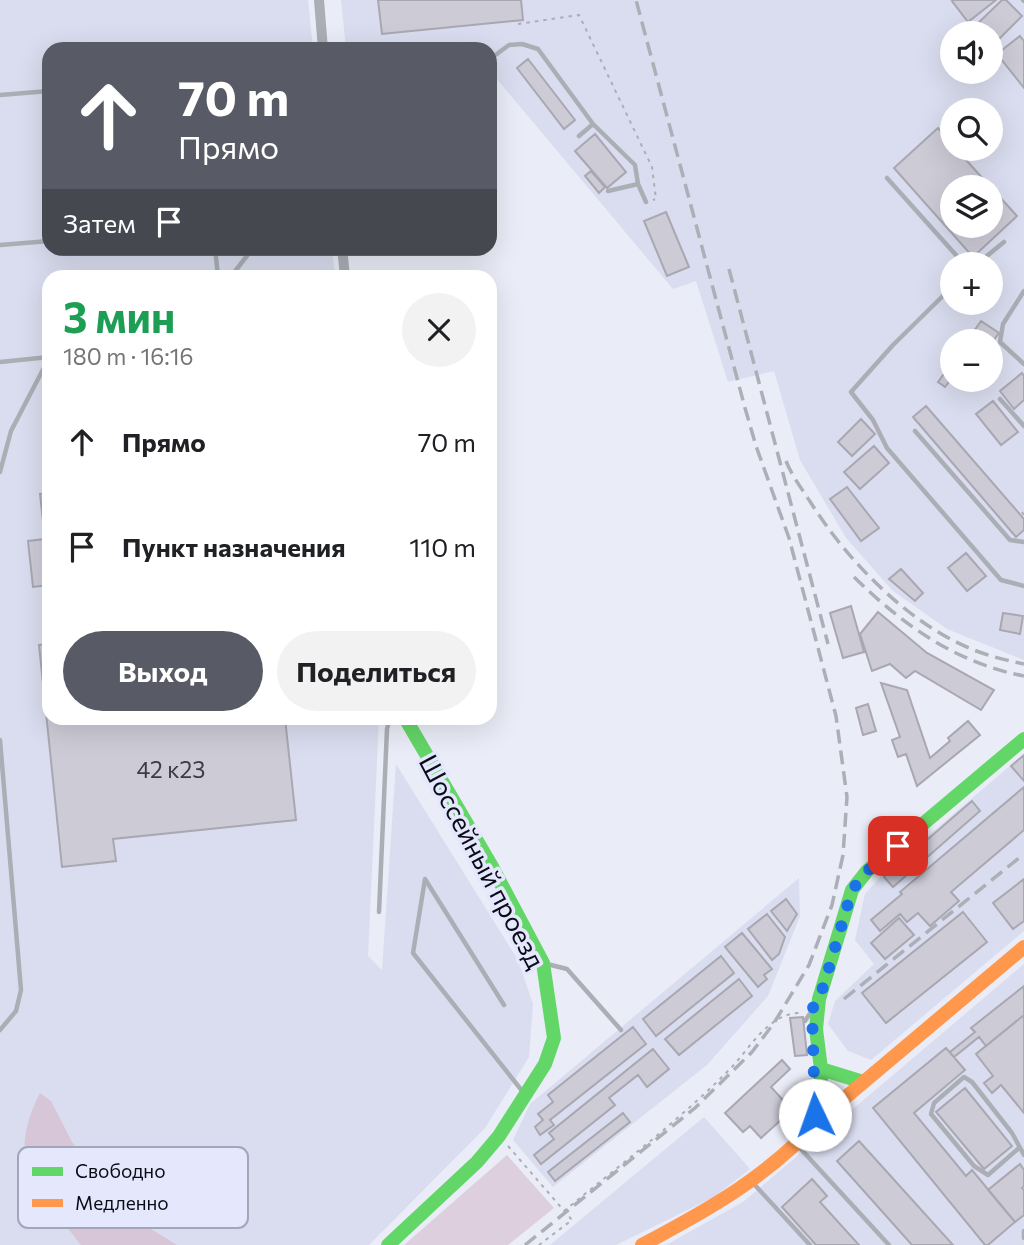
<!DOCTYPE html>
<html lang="ru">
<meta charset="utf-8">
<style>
body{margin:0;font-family:Commissioner,sans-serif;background:#f2f2f2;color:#202124;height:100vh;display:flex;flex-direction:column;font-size:26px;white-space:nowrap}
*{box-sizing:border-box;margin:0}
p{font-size:23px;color:#757577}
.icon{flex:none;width:38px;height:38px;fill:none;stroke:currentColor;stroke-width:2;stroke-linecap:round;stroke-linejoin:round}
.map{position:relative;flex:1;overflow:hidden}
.drawer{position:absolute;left:42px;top:270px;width:455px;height:455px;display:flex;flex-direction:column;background:#fff;border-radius:21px;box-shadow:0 7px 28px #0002}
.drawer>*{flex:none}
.banner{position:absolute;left:42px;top:42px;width:455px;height:214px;border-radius:21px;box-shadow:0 7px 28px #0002;background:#585a65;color:#fff;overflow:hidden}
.tools{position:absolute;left:940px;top:21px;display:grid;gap:14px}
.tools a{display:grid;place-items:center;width:63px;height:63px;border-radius:50%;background:#fff;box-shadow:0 7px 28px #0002;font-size:35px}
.pin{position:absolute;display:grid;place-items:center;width:60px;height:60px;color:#fff;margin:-30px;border-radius:14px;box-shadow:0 4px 10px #0006}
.me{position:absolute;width:77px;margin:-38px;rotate:357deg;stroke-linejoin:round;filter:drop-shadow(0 0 5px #0008)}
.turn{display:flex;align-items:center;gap:24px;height:147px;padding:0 21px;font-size:32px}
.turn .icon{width:91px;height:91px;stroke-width:2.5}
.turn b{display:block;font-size:49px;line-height:60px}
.then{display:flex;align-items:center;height:66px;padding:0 21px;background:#0003;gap:14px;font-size:26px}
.round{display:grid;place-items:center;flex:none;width:74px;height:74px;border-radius:37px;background:#f2f2f2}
.head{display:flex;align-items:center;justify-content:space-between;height:119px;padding:0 21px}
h1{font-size:42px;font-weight:700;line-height:52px;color:#1e9e55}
.action{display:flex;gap:14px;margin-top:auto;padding:14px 21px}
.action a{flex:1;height:80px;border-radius:42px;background:#585a65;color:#fff;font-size:28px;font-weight:700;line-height:80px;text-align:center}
.action a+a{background:#f2f2f2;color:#202124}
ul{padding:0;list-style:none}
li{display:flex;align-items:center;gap:21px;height:105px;padding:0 21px}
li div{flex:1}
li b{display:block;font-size:26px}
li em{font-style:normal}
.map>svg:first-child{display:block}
</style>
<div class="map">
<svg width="1024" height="1245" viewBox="0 0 1024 1245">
<rect width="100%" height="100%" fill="#eaecf7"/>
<path fill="#d9ddef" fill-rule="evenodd" d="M0,0H308L313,49H49V248L332,249L335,276H49V718H379L368,956L382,970L396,764L518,960L533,1004L529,1057L485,1128L369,1245H0Z
M341,0H1024V660L947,629L893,591L846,538L800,460L774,371L728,382L696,281L673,289L496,78H490V49H346ZM952,33H990V72H952ZM952,110H990V149H952ZM952,187H990V226H952ZM952,264H990V303H952ZM952,341H990V380H952Z
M1024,754V931L871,1060L848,1051L828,1024L835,1001L874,964L855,940L865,894L883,874Z
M799,878L800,916L768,996L707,1065L553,1187L513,1140L530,1104Z
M1024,964V1245H666L743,1202Z
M704,1117L750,1169L714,1197L616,1245H550Z"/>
<path fill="#ddcfde" d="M507,1155L554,1208L508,1245H404Z"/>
<path fill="#d7c6d7" d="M40,1093L51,1101L72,1142L118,1201L138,1221L177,1245H81C67,1228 30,1176 26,1157C21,1137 31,1110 40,1093Z"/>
<path fill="#cdcbd6" stroke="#a9a7b1" stroke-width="2" fill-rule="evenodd" d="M378,0H521L523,20L382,34Z
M954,0H996L968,22L952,1Z
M1002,0H1006L1022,16L991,47L990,33H978L973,28Z
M1020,36L1024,41V88L997,54Z
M528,59L575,120L564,129L517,68Z
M938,128L952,144V149H956L1017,216L973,257L894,168ZM952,187H990V226H952Z
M595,134L626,172L607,188L575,151Z
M591,171L605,187L599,193L585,176Z
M666,212L689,267L667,276L644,221Z
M981,321L999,333L990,345V341H967Z
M952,363V378L945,387L938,382Z
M1022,373L1024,376V400L1014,409L1000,391Z
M993,401L1018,432L1001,445L976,414Z
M926,406L1024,519V530L1016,537L913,417Z
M861,419L875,434L852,456L838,442Z
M874,446L889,463L860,489L844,472Z
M847,487L879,528L861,541L830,499Z
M49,493V585L33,587L28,541L45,539L40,494Z
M966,553L986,576L967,591L948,568Z
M901,569L923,593L915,601L889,579Z
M851,606L864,652L843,658L830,613Z
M878,612L927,653L994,690L981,710L915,671L906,678L890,664L872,671L860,634Z
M1003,613L1023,616L1020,634L1000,630Z
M49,644V718H285L296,820L113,839L116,861L62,867L39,645Z
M881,683L907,690L930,758L950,741L948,738L968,721L980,735L917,786L906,754L898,757L892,740L900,737Z
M868,704L876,731L863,735L856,708Z
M1024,755V781L1011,766Z
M1024,787V830L951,892L959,901L930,926L918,913L907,922L900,914L880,931L871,920L902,894L900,892Z
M972,801L980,811L893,887L884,877Z
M1024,879V921L1013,929L993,903Z
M786,899L797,914L787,931L771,911Z
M963,912L987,942L886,1023L862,993Z
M767,914L785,937L779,954L772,960L748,929Z
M899,918L914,935L885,959L871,943Z
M742,933L772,969L764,975L767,979L758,987L725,947Z
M721,956L734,973L656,1036L643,1019Z
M739,979L752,996L679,1055L665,1039Z
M1024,986V1015L986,1046L979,1037L954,1057L950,1052L975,1032L971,1028Z
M1024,1015V1113L1001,1085L992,1093L984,1083L993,1076L976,1054Z
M803,1017L807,1055L795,1056L790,1018Z
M633,1027L646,1044L550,1120L554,1125L540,1135L535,1127L543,1120L538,1114L553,1102L548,1095Z
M946,1048L965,1070L914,1113L966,1176L972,1170L1015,1222L988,1245H985L873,1108Z
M653,1049L669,1069L647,1087L638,1075L609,1098L615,1105L541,1164L534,1155L554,1139L549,1133Z
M782,1060L790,1069L771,1087L792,1110L761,1138L750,1126L743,1132L725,1113Z
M965,1088L1012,1146L984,1169L936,1112Z
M623,1113L630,1122L555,1181L548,1172Z
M859,1141L953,1245H912L837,1161Z
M1020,1164L1024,1170V1186L1022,1188L1024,1190V1215L1015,1222L988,1190Z
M812,1179L827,1196L820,1202L859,1245H816L782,1207Z"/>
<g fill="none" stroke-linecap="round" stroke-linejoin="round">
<path stroke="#abaeb5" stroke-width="2" stroke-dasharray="3.5 5" stroke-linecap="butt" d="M518,24L579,15L652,167L656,199L653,200
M1022,512L1024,515
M508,1146L572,1220L539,1245
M564,1211C620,1165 680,1120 731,1068C750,1048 768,1014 799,1013"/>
<path stroke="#abafb5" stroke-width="4.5" d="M1023,0L1024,1
M490,59L509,45L522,44L538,49L593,124L635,165L638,184L608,191
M0,95L49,91
M579,136L593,124
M887,178L964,264
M638,184L646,202
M0,245L49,241
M215,248L218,276
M977,264L1004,242
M237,276L236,270L253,248
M952,287L893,345L851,392L873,420L887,448L1001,580L1024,586
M1024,291L1003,324L1000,342L1024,364
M0,362L49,357
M1000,399L1024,426
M915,431L1010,540L1024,542
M0,472L11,431L49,358
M0,740L21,990L16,1011L0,1030
M379,912L387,729L390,718
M547,964L567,969L621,1030
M504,1005L425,879L413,953L523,1092
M805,1021L813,1009
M798,1146L889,1245
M1019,1148L988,1175L974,1166L931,1114L934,1103L964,1077L972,1082L1012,1133L1024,1155
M753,1183L810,1245
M1024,1231V1238"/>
<path stroke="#abafb5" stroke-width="10" d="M319,0L323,49
M342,248L345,276"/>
<path stroke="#63d668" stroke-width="14" d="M821,1069L863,1082
M821,1118V1069L816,1029L819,999L852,890L867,871L1024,739
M388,1245L477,1162L499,1136L545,1064L554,1038L543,963L491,865L405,718"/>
<path stroke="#ff974d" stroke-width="14" d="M642,1245C710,1209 769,1176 821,1118L1024,947"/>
<path stroke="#acafb6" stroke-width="3.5" stroke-dasharray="14 7" stroke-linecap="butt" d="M729,269L828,644
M786,461C792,476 802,489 811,503C849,563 913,629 982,653C996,658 1010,661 1024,664
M854,577C903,625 956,663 1024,676
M844,999L1024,854
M525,1245L695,1108L752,1052L774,1023L809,965L832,905L843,855L847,797L836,716L789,538L756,446L745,408L636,0"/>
</g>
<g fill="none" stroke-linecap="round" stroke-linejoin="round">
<path stroke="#1a73e8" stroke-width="12" stroke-dasharray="0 21.6" d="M815,1115L812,1009L819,999L826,978L852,890L867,871L898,846"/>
</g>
<g text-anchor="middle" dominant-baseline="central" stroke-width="7" stroke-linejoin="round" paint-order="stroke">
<g font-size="23" fill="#3b3b46">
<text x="171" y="769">42 к23</text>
</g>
<g font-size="26" fill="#0a0b16" stroke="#e5e8fc">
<text transform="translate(483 861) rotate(62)">Шоссейный проезд</text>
</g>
</g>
<rect x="18" y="1147" width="230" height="81" rx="10" fill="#e5e8fc" stroke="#a3a6b7" stroke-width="2"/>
<rect x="32" y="1167" width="31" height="9" fill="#63d668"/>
<rect x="32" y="1199" width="31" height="8" fill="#ff974d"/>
<g font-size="19" fill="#0a0b16">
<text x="75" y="1178">Свободно</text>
<text x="75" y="1210">Медленно</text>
</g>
</svg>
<div class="tools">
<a><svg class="icon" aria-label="sound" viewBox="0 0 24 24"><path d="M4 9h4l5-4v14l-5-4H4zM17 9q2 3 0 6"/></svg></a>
<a><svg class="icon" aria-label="search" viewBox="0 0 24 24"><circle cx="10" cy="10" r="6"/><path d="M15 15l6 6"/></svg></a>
<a><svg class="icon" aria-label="layers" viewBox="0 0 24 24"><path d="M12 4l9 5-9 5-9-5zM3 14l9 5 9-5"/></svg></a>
<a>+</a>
<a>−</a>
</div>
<div class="pin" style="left:898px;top:846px;background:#d93025"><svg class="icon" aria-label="arrive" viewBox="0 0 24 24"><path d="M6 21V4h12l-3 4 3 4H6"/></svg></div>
<svg class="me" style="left:815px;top:1115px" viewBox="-20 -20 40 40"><circle r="19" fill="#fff"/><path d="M0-13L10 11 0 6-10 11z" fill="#1a73e8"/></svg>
<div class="banner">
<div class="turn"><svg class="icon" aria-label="ahead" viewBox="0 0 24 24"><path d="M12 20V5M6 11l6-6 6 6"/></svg><div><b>70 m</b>Прямо</div></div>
<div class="then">Затем<svg class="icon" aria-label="arrive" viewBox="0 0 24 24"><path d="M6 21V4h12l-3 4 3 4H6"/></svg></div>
</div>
<section class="drawer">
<div class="head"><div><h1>3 мин</h1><p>180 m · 16:16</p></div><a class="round"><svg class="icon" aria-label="close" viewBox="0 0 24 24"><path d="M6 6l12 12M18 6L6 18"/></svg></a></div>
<ul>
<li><svg class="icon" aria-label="ahead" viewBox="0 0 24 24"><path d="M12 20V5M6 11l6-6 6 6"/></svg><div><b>Прямо</b></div><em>70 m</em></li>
<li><svg class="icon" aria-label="arrive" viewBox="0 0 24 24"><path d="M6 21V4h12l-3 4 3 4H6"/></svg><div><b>Пункт назначения</b></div><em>110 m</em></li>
</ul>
<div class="action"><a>Выход</a><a>Поделиться</a></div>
</section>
</div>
